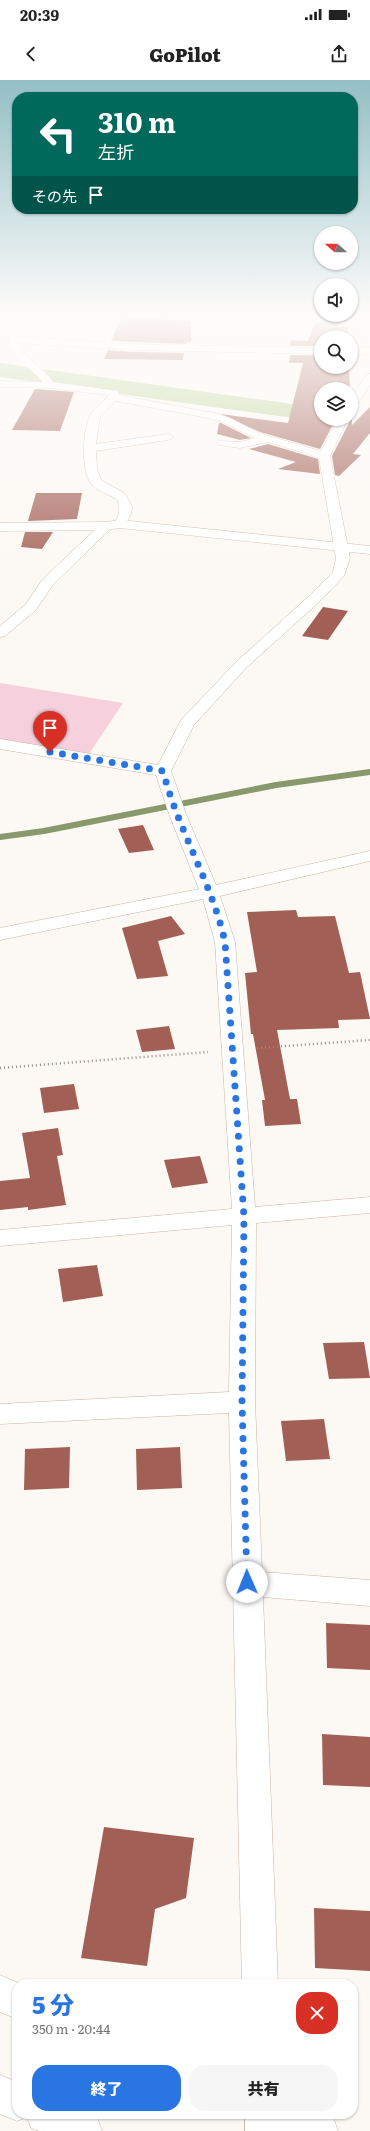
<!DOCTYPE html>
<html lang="ja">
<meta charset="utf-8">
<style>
body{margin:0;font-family:Literata,"Noto Sans JP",serif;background:#f6f6f6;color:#222;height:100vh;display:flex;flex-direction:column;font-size:15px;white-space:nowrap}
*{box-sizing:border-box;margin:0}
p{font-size:13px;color:#767676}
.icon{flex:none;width:22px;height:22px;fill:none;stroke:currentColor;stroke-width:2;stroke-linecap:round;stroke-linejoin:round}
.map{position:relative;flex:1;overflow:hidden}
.details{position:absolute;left:12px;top:1899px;width:346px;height:140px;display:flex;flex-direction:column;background:#fff;border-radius:16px;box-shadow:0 1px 3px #0004}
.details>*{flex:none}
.top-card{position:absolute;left:12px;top:12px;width:346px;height:122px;border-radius:16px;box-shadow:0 1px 3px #0004;background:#00695c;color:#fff;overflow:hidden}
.needle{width:26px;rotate:290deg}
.controls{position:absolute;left:314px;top:146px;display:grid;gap:8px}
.controls a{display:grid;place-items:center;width:44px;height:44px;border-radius:50%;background:#fff;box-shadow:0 1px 3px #0004;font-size:20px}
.pin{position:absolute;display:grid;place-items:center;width:34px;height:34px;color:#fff;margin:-41px -17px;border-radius:50% 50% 50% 0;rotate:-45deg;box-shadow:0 0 4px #0007}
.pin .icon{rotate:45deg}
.me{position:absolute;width:44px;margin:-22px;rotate:359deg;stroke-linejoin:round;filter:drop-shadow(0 0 3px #0008)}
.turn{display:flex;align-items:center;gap:14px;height:84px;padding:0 20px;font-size:18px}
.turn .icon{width:52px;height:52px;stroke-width:2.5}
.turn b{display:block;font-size:28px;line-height:34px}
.then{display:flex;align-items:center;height:38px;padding:0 20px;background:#0003;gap:8px;font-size:15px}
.round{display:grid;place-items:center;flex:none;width:42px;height:42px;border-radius:16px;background:#f6f6f6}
.headline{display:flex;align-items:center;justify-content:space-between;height:68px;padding:0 20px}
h1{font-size:24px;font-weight:800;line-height:30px;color:#2975e1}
.action{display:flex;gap:8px;margin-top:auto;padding:8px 20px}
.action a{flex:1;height:46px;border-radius:16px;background:#2975e1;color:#fff;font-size:16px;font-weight:800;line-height:46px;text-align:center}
.action a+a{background:#f6f6f6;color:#222}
.status{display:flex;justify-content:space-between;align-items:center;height:28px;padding:0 20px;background:#fff;direction:ltr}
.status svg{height:11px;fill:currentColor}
header{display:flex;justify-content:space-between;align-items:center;height:52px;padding:0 20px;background:#fff;font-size:18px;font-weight:800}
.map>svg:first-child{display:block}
</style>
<div class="status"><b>20:39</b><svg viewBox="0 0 49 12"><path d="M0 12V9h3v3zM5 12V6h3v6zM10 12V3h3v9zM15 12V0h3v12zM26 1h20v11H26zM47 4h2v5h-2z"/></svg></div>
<header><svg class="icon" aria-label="back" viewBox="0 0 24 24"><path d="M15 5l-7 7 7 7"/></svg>GoPilot<svg class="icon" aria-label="share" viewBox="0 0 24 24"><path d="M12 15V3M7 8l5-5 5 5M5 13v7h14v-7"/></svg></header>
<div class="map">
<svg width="370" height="2051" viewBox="0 0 370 2051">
<rect width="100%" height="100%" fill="#fcf8f4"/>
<path fill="#f7d0dd" d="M0,603L123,623L87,677L0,661Z"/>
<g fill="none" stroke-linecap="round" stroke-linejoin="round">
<path stroke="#89996b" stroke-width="6" d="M0,757L44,751L276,705L370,692"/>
<path fill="#b5d091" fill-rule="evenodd" d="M0,283L321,328V339H330L321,342L0,297Z"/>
</g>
<path fill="#a25f55" d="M126,237L191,241V262H186V264L111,261L118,244Z
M315,242H340L339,247H348V257H321V266H290L291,260L308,261Z
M108,270L132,272L184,273L183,280L104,279Z
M290,275H321V287H349L350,309H321V339H336L320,369L260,352L221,334L288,343L303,283H289Z
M35,309L74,312L60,351L12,350Z
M370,327V353L353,374L361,375L339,396L335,395L332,376L351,339V330L352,345Z
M219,343H221L251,358L240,360L217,354Z
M268,364L318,379L320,394L278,389L296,382L249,369Z
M36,413H82L77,439L28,441Z
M25,452H53L42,469L21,467Z
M323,527L348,531L328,560L302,556Z
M143,745L154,770L129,773L118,749Z
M296,830L298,837L335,836L349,893L360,892L370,939L338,940L339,948L277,950L290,1019H297L301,1044L265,1046L262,1020H265L253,954H251L245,893L257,892L247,832Z
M171,836L185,854L158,861L168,896L137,899L122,848Z
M169,946L175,969L142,972L136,950Z
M74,1004L79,1029L44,1033L40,1008Z
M58,1048L63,1075L57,1076L66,1125L28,1130V1127L0,1130V1101L30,1098L22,1053Z
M200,1076L208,1103L172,1108L164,1080Z
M97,1185L103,1216L63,1222L58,1189Z
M364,1262L370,1298L329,1299L323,1263Z
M324,1339L330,1379L286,1381L281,1341Z
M70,1367L69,1408L24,1410L25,1369Z
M180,1367L182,1408L137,1410L136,1369Z
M326,1543L370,1545V1590L327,1588Z
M322,1654L370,1657V1707L323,1705Z
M104,1747L194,1758L186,1818L155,1829L147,1886L81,1878Z
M314,1828L370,1831V1891L315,1888Z"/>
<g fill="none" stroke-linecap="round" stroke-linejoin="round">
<g stroke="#cab4a1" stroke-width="1">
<path id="minor" d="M24,232H33L20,257L132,264L321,268V274L132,270L18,263C21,276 44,287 53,302L118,311L119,315L214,333L230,338L259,353L321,371L338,339H348L330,376L350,478L344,496L318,523L246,588L194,645L171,691L186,734L216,805L370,771V781L220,816L235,862L255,1127L370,1117V1133L256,1143L255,1322L262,1492L370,1500V1526L263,1517L278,1904H242L229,1333L0,1344V1324L229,1312L232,1145L0,1166V1150L232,1129L215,862L203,819L0,860V848L199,809L169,734L156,695L0,669V659L158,685L181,640L236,582L308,517L333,492L336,478L319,378L268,362L240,368L219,365L217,363L219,361L240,362L255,358L222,342L208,338L116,321L100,337L96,364L168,354L174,357L168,360L96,371L97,389L101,400L124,413L132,426L131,434L124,447H116L114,444L119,434L118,421C111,414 99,412 92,405C80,392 83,350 90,335C95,327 104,322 109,315L49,308L0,307V301L42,302C35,290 6,275 8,263C10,253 19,240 24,232Z
M351,268H370V274H351Z
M370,294V305L355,328L351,329V318L366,295Z
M106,442L112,446L110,449L52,506L36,530L5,556L0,557V546L26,524L42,500L102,443Z
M245,2034H283V2051H245Z"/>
</g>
<g stroke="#cab4a1" stroke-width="1">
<path id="tertiary" d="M0,232H154L149,235L0,236Z
M351,232H370V238L348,236L351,235Z
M120,440L370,466V474L120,448L106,450L0,451V443L106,442Z"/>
</g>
<g stroke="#cab4a1" stroke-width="1">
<path id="primary" d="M0,1895L21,1904H17V1939L0,1932Z
M0,1995L17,2002V2034H89L97,2037L102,2051H39L31,2048L27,2037L17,2041L0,2034Z
M260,2034H325L333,2037L338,2051H273L265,2048Z"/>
</g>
<path stroke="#928c86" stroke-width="2.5" stroke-dasharray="1 3" stroke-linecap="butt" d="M257,968L370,960
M0,988L208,972"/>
<use href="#minor" fill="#fff" fill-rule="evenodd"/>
<use href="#tertiary" fill="#fff" fill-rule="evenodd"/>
<use href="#primary" fill="#fff" fill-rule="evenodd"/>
</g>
<linearGradient id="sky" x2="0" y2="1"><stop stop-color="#93bfc5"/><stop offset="0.45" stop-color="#fefcfa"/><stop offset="1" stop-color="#fefcfa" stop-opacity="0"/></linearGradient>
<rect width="370" height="519" fill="url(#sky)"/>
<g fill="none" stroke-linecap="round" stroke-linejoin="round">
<path stroke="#2975e1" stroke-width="7" stroke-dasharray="0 12.6" d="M50,672L163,691C178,750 212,803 225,862L244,1137L242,1322L247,1502"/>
</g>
</svg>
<div class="controls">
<a><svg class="needle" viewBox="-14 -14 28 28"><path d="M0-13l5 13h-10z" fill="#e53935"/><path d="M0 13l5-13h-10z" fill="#767676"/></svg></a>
<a><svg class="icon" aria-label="sound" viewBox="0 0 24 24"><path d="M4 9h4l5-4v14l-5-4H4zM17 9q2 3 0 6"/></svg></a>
<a><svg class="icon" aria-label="search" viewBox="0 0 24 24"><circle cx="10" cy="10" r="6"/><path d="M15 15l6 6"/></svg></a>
<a><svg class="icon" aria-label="layers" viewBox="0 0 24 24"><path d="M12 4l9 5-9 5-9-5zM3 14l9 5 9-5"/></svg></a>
</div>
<div class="pin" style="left:50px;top:672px;background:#d93025"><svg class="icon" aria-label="arrive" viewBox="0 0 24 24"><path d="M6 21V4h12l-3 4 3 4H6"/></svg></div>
<svg class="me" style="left:247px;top:1502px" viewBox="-20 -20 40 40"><circle r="19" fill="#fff"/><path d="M0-13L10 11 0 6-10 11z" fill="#2975e1"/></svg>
<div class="top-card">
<div class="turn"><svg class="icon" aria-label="left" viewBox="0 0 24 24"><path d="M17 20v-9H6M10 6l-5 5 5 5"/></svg><div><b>310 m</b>左折</div></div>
<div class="then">その先<svg class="icon" aria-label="arrive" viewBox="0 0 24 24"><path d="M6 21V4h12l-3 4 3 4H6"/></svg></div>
</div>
<section class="details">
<div class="headline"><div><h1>5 分</h1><p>350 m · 20:44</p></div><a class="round" style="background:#d93025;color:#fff"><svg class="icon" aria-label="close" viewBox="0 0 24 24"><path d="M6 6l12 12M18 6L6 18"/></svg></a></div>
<div class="action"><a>終了</a><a>共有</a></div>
</section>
</div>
